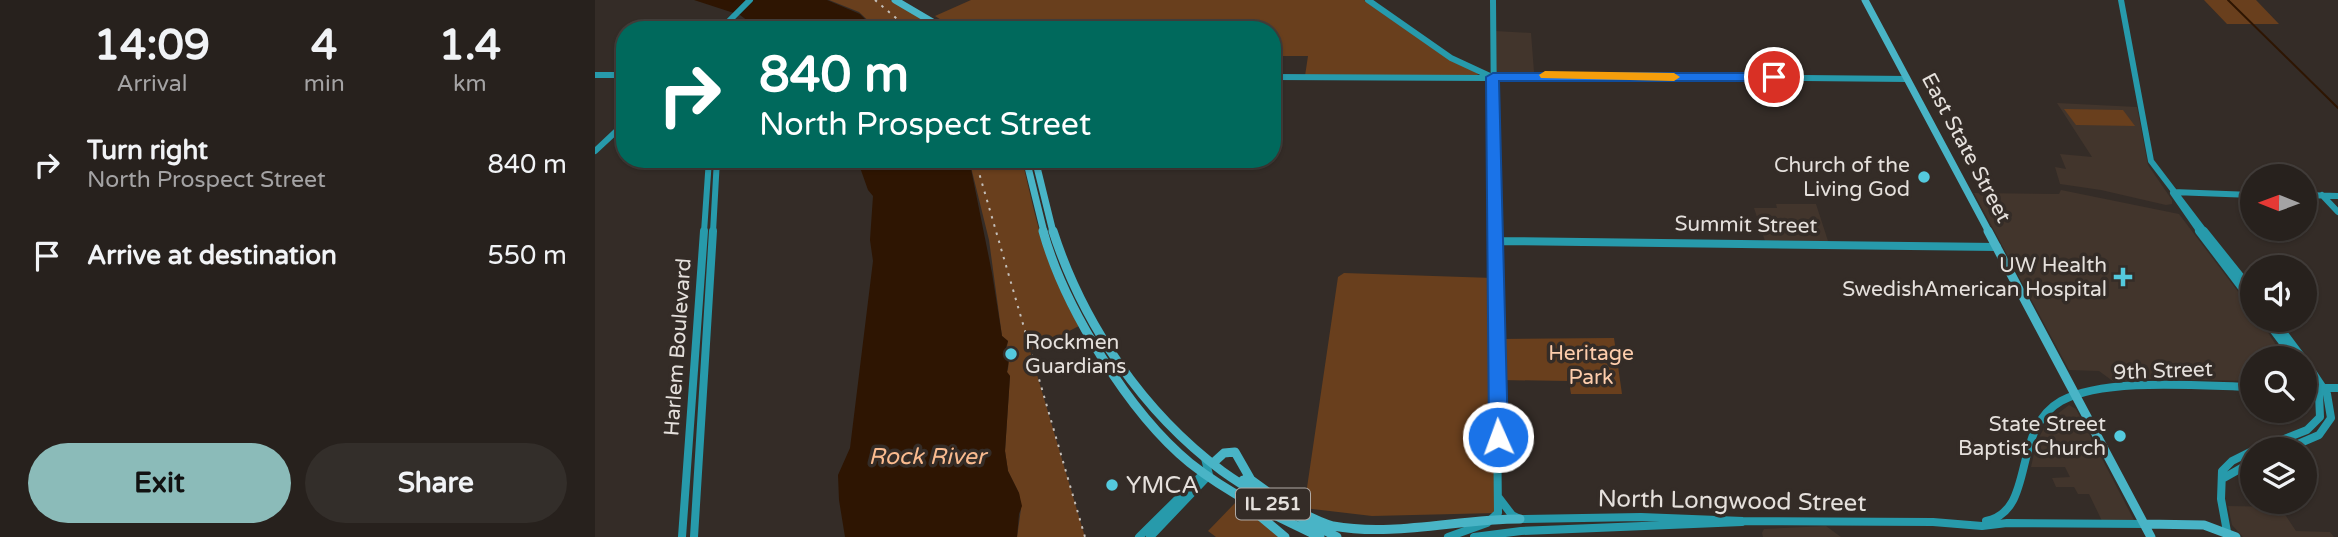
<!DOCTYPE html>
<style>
body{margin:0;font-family:"Varela Round",sans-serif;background:#332e2a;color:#f1f3f6;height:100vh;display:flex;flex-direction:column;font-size:26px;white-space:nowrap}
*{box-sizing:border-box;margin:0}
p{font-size:23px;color:#a4a3a4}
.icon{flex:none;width:38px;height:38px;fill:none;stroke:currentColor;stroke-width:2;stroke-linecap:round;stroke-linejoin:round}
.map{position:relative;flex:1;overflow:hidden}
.side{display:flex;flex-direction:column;background:#27211d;width:595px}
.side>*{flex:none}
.top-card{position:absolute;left:21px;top:21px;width:665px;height:147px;border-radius:28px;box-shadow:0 2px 5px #0004,0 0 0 2px #433e3b;background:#00695c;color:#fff;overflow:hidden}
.needle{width:46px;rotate:271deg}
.controls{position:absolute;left:1645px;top:164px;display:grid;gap:14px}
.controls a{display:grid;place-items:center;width:77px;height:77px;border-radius:50%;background:#27211d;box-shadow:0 2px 5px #0004,0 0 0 2px #433e3b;font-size:35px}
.pin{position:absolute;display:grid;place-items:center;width:60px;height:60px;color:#fff;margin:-30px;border:4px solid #fff;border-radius:50%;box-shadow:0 2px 7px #0007}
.me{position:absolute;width:77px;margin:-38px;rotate:358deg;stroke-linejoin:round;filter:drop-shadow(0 0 5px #0008)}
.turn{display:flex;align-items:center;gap:24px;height:147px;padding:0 28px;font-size:32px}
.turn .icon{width:91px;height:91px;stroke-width:2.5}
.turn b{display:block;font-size:49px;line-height:60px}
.eta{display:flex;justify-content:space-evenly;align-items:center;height:119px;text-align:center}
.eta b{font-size:42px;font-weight:700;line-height:49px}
.action{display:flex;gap:14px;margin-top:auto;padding:14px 28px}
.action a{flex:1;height:80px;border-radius:42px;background:#8bbbb9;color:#111;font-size:28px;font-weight:700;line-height:80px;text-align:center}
.action a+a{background:#332e2a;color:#f1f3f6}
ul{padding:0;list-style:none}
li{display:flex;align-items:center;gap:21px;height:91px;padding:0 28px}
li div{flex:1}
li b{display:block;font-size:26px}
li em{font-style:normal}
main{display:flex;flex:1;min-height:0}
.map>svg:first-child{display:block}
</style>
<main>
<section class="side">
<div class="eta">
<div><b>14:09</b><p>Arrival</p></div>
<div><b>4</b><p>min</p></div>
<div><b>1.4</b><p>km</p></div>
</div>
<ul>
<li><svg class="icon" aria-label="right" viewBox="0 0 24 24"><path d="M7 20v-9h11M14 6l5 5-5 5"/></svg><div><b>Turn right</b><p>North Prospect Street</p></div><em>840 m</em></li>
<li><svg class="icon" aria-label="arrive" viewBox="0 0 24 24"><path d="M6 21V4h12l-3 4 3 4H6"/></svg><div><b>Arrive at destination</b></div><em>550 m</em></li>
</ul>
<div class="action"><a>Exit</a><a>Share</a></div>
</section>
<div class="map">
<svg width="1743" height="537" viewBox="0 0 1743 537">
<rect width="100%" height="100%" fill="#342c27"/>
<path fill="#42352c" d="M900,31L936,33L939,72L901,73Z
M1462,103L1542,107L1553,165L1577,200V204L1571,205L1506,190L1465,184L1460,167L1471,169L1465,154L1497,157Z
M1466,190L1584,214L1657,310V320H1665L1690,359H1657V381L1551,379L1519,382L1504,371L1474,370L1379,193L1464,194Z
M1181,204H1221L1233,241H1170L1159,208H1182Z
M1474,405L1481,409L1539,520L1507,521L1494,494H1483L1479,487H1461L1457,478L1475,477L1470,467H1436L1441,444L1451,423Z
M1633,506L1685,507L1701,531L1735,532L1739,537H1648L1637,525Z
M1231,526L1246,537H1168L1167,533L1169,529Z"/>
<path fill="#693f1d" d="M234,0H295L346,30H283L264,12Z
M376,0H769L849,56L883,73L882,77L710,76L713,56H677V30H362L340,16Z
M1609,0H1716H1661L1684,24H1632Z
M1469,109L1528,110L1540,126L1481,125Z
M374,159H427C441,221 452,271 484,326L435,351L490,537H422L426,509L424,493L413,471L410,451L415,376L412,372C416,362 410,352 413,341L407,336L394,240Z
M749,273L898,278L901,513L777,516L709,508L743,277Z
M1019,338L1027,394H976L974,381L905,380V339Z
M641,502L686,537H621L613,531Z"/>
<path fill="#2e1502" d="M99,0H232L265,14L281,30H165L145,15Z
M262,159H374L397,273L407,336L413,341L410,351L414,360L412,372L415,376L410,451L413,471L424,493L427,506L424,514L422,537H250L244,500L243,475L255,448L278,261L275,240L278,196L273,190Z"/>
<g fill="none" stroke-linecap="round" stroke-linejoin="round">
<path stroke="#2e1502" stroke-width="2" d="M1633,0L1743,108"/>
<path stroke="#279aab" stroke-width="6" d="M773,0L856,58L897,77
M898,0L900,232
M1526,0L1556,161L1610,232
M125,30L155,0
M0,75H30
M677,77L893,78L902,75L1312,79
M0,151L30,123
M1578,192L1657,195
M1578,193L1605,232
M1710,195L1743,196
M1727,195L1743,212
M109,232L114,159
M118,232L122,159"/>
<path stroke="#279aab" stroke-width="8" d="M1604,231L1657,301
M1609,231L1657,291
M900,241L1402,247
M1671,320L1700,359
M1679,320L1708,359
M1710,388H1743
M1661,450L1712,430L1725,417L1724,394L1710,372
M1689,450L1724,435L1736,418L1732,394L1710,361
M1627,479L1657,462
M904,498L917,515L925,519L1046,517L1148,521L1338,522L1387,526L1412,523L1550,524
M1391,521C1442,511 1415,430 1466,401C1510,377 1606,386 1657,387
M87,537L109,231
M99,537L118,231
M544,537L611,471
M555,537L614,475L610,458
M853,537L892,523L903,513L900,231
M879,537L926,531L1147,522
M1633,537L1626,499L1627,471L1637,461L1657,451"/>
<path stroke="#49b4c6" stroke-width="7" d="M300,0L351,30
M1270,0L1394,232
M431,159L449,232
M440,159L458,232"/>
<path stroke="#49b4c6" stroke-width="9" d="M448,231C469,307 534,413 595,463C634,494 680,516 725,537
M458,231C488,324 548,412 627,471C663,497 703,516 742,537
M1393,231L1556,537
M618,463L629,453L640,452L656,480L688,503
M648,480L673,495
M684,501C701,509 719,521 738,526C799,537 863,519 925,519
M653,506L690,537
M1550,524L1609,525L1641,537"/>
<path stroke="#c4bfba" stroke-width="2" stroke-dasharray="2.5 6" stroke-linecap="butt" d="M280,0L315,30
M380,159L490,537"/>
</g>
<path fill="#1a73e8" stroke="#114b97" stroke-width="2" d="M898,73H1179L1185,77L1179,81H904L913,437L910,443L903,445L897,443L894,437L891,77Z"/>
<path fill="#f59e0b" d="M950,71L1079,73L1085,77L1079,81L946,78L944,75Z"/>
<g fill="#54cade" stroke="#342c27" stroke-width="2.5">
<circle cx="1329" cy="177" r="7"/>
<path d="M1524.5 266.5h7v7h7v7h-7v7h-7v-7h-7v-7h7z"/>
<circle cx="416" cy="354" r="7"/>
<circle cx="1525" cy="436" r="7"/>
<circle cx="517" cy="485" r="7"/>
</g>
<g text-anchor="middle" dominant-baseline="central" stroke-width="7" stroke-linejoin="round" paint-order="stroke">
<rect fill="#342c27" stroke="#b0aaa6" stroke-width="2" x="641" y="488.5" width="74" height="31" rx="5"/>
<g font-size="19" font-weight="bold" fill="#e5e0dc">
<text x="678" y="504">IL 251</text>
</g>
<g font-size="21" fill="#e5e0dc" stroke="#342c27">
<text transform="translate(1371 148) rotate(62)">East State Street</text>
<text transform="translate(1151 225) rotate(1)">Summit Street</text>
<text transform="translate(83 347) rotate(-86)">Harlem Boulevard</text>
<text transform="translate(1568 371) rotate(-2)">9th Street</text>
</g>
<g font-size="21" fill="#e5e0dc" stroke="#342c27" text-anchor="end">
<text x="1315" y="165">Church of the<tspan x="1315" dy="24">Living God</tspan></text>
<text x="1512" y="265">UW Health<tspan x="1512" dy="24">SwedishAmerican Hospital</tspan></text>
<text x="430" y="342" text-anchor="start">Rockmen<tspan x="430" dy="24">Guardians</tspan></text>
<text x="1511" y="424">State Street<tspan x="1511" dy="24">Baptist Church</tspan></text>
</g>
<g font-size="21" fill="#fdcdac" stroke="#342c27">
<text x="996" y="353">Heritage<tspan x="996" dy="24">Park</tspan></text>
</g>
<g font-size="23" font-style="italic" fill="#fabb8f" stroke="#342c27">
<text x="332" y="457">Rock River</text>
</g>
<g font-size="24" fill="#e5e0dc" stroke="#342c27" text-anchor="start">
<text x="531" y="485">YMCA</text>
</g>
<g font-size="24" fill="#e5e0dc" stroke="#342c27">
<text transform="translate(1137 501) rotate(1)">North Longwood Street</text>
</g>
</g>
</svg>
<div class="controls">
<a><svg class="needle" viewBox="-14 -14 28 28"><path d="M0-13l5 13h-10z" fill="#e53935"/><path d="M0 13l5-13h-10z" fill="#a4a3a4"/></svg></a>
<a><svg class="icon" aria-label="sound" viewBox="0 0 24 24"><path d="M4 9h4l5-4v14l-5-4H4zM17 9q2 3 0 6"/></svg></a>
<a><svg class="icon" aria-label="search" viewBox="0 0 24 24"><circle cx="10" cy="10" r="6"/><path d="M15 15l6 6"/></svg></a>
<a><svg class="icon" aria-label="layers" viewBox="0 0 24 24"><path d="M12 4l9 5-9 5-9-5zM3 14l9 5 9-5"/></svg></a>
</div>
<div class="pin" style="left:1179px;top:77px;background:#d93025"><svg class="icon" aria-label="arrive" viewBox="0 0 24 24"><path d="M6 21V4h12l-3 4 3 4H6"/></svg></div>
<svg class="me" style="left:903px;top:437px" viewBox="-20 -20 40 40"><circle r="17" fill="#1a73e8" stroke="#fff" stroke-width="3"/><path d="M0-11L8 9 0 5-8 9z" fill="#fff"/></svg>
<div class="top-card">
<div class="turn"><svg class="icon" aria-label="right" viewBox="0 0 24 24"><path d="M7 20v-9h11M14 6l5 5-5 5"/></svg><div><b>840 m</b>North Prospect Street</div></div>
</div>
</div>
</main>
